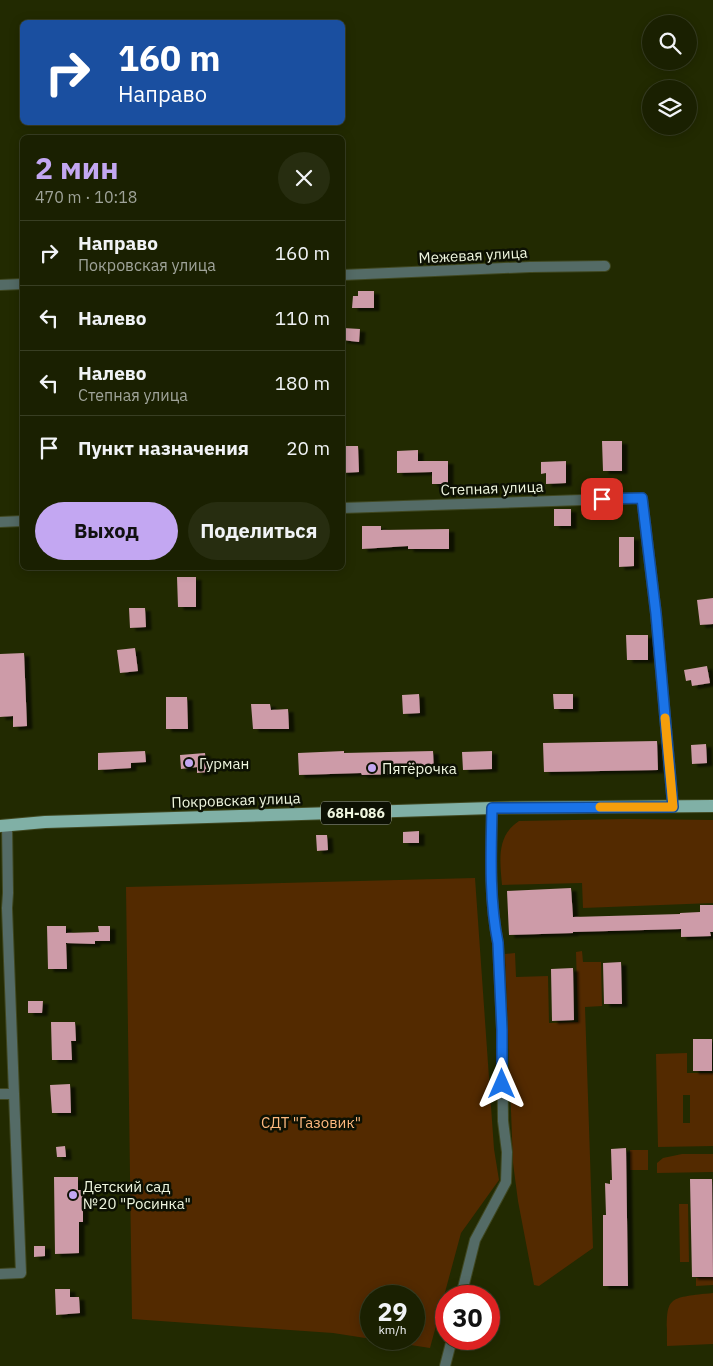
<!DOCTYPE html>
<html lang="ru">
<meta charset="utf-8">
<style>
body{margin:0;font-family:"IBM Plex Sans",sans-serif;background:#272d10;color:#f1f3f6;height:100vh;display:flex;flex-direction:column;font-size:19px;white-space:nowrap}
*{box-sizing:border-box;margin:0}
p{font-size:16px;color:#9fa399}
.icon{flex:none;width:28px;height:28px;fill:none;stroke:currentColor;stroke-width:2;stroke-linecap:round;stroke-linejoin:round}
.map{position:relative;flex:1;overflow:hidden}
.panel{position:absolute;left:20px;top:135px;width:325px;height:435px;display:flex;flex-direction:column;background:#1a2001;border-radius:8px;box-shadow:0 2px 12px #0003,0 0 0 1px #383e23}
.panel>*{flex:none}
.banner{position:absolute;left:20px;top:20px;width:325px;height:105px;border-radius:8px;box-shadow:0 2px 12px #0003,0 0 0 1px #383e23;background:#1a4fa0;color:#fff;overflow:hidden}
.buttons{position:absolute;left:642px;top:15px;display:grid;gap:10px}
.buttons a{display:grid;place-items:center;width:55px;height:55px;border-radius:50%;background:#1a2001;box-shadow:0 2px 12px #0003,0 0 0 1px #383e23;font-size:25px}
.speed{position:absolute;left:360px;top:1285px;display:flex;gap:10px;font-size:25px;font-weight:700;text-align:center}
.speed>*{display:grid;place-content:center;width:65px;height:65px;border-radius:50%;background:#1a2001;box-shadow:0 2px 12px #0003,0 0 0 1px #383e23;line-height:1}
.speed small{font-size:12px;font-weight:400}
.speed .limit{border:8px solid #d22;background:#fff;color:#111}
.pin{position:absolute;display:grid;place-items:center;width:42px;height:42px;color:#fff;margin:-21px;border-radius:10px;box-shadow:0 2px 8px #0006}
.me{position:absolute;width:55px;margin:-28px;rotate:0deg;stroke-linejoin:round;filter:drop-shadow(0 0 4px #0008)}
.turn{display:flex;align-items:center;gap:18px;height:105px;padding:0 15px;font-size:22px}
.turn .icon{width:65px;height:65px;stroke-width:2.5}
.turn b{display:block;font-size:35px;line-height:42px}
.round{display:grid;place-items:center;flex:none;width:52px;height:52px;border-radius:26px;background:#272d10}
.head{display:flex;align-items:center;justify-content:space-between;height:85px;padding:0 15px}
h1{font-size:30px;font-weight:800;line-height:38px;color:#c3a7f2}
.action{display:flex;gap:10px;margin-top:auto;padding:10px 15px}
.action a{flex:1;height:58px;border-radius:30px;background:#c3a7f2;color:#111;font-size:20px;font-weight:800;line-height:58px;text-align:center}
.action a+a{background:#272d10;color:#f1f3f6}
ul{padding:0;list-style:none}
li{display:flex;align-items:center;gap:15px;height:65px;padding:0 15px;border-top:1px solid #383e23}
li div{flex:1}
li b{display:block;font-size:19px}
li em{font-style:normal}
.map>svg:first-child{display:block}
</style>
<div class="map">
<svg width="713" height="1366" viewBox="0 0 713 1366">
<defs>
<filter id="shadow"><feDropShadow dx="5.5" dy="3" stdDeviation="1" flood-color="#0009"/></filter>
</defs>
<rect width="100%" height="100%" fill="#222a01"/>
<path fill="#532a00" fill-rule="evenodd" d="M627,819L713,820V903L583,908L582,883L502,885C500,861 496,836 519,821Z
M475,878L494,1149L499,1180L461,1233L430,1348L333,1333L132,1319L126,887ZM414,1296V1339H371V1296Z
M582,951L583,962H601L602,1006L585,1007L593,1248L539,1286L534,1285L518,1201L513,1163L505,954L515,953L516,977L548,976L549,1023L578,1022L576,952Z
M687,1053V1073H713V1146L658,1147L656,1054ZM683,1095H690V1123H683Z
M630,1150H648V1170H630Z
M682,1154H713V1172L657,1173V1163L663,1158Z
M679,1204H688L689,1262H680Z
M713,1277V1285L696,1286V1278Z
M713,1293V1344L667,1346C667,1297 663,1298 713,1293Z"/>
<path fill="#cd9ba8" filter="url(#shadow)" d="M358,291H374V308H352L353,296H358Z
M343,328L360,329L359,342L342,340Z
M602,441H622V471H603Z
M342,446H358L359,472L342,473Z
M418,450V461H448V484H432V472L397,473V451Z
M566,461V483L546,484V473L541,474V462Z
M554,509H571V526H554Z
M362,526H381V530L449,529V549H408V546L362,549Z
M619,537H634V566L619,567Z
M177,577H196V607H178Z
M713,598V624L700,625L697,600Z
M129,608H145L146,627L130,628Z
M626,635H648V660H627Z
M135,648L138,671L120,673L117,650Z
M24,653L27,726L13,727V716L0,717V654Z
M707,666L710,683L692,686L691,680L686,681L684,670Z
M419,694L420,713L403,714L402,695Z
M553,694H573V709H554Z
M166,697H187L188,729H166Z
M251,704H270L271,710L288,709L289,729H253Z
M657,741L658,770L544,772L543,743Z
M706,744L707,763L692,764L691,745Z
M145,751L146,762L131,763V768L98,770V753Z
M344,751V753L433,751L434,773L362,775L361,773L299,775L298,753Z
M492,751V769L463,770L462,752Z
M205,753L207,772L197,773V767L181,769L180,755Z
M419,831V843H403V832Z
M316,835H327L328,850L317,851Z
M571,888L573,917L680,914V913L700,912V905H713V932H710L711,936L681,937V929L573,932V933L509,935L507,891Z
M47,926H66V933L99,932L98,926H110V941H95V944L66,943L67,969H48Z
M621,962L622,1004H604L603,963Z
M573,968L574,1020L552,1021L551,969Z
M28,1001H43L42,1013H28Z
M51,1022H75L76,1041H71L72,1060H52Z
M693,1039H712V1071H693Z
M70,1084L71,1113H52L50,1085Z
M65,1146L66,1157H57L56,1147Z
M626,1148L628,1286H603V1215H606L605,1183L610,1184V1180H612L611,1149Z
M54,1177H78V1190H83V1222H79V1253L55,1254Z
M690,1179H712L713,1277H692Z
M34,1246H45V1256L34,1257Z
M55,1289H70V1297H79L80,1313L56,1315Z"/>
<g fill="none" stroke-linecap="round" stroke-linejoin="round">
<g stroke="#3f4720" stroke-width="12">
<path id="minor" d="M342,275L530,267L605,266
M0,285L22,284
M342,508L642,498L656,614L673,807
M0,522L22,521
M0,1094H14L7,908L8,893L7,825
M0,1274L21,1273L14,1094
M461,1296L475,1240L506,1182L507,1152L503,1121L502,1030L498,943C489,899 491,853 492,808
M445,1366L452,1339"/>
</g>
<g stroke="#3f4720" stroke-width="14">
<path id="primary" d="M0,826L45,822L492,808L713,806"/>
</g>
<use href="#minor" stroke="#546b66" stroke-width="10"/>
<use href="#primary" stroke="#80b0a6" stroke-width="12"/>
</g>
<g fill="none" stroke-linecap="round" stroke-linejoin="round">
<g stroke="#114b97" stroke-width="12">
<path id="route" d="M502,1084V1030L498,943C489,899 491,853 492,808L673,807L656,614L642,498L602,499"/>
</g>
<use href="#route" stroke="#1a73e8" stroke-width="9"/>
<path stroke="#f59e0b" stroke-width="9" d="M600,807H673L665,718"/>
</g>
<g fill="#c3a7f2" stroke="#0d1103" stroke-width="2">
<circle cx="189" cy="763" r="5"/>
<circle cx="372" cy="768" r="5"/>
<circle cx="73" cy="1195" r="5"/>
</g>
<g text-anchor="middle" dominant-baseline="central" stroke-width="5" stroke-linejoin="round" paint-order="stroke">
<rect fill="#0d1103" stroke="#abb19d" stroke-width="1" x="321" y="801.5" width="70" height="23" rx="4"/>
<g font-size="14" font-weight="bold" fill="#eff6df">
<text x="356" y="813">68Н-086</text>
</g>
<g font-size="15" fill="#eff6df" stroke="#0d1103">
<text transform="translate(473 255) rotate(-3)">Межевая улица</text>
<text transform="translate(492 488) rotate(-2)">Степная улица</text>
<text transform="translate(236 800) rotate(-2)">Покровская улица</text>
</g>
<g font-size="15" fill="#eff6df" stroke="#0d1103" text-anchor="start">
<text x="199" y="763">Гурман</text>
<text x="382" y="768">Пятёрочка</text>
<text x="83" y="1186">Детский сад<tspan x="83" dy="17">№20 "Росинка"</tspan></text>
</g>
<g font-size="15" fill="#feb97f" stroke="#0d1103">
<text x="311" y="1122">СДТ "Газовик"</text>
</g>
</g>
</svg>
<div class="buttons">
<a><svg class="icon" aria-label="search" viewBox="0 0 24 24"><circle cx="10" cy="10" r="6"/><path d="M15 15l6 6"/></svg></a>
<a><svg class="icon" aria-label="layers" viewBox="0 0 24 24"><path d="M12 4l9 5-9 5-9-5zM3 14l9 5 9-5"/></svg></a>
</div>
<div class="speed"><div>29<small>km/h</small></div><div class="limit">30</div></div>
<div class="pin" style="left:602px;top:499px;background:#d93025"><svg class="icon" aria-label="arrive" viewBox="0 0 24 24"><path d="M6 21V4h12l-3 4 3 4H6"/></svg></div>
<svg class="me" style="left:502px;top:1084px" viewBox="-20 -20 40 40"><path d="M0-17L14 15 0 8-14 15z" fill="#1a73e8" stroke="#fff" stroke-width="4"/></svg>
<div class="banner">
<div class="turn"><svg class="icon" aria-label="right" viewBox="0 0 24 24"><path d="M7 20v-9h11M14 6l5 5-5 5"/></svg><div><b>160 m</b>Направо</div></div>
</div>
<section class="panel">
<div class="head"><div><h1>2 мин</h1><p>470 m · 10:18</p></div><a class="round"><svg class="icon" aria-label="close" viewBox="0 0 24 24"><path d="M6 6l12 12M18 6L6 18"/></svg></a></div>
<ul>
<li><svg class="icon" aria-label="right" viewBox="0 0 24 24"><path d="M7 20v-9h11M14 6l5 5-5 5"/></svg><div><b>Направо</b><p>Покровская улица</p></div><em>160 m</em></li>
<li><svg class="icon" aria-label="left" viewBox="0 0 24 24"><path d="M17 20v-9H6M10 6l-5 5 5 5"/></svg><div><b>Налево</b></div><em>110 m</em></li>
<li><svg class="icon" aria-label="left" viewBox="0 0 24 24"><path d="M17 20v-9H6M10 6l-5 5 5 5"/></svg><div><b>Налево</b><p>Степная улица</p></div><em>180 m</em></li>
<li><svg class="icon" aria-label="arrive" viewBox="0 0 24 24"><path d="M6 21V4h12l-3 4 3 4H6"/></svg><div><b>Пункт назначения</b></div><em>20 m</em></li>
</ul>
<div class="action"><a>Выход</a><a>Поделиться</a></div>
</section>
</div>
